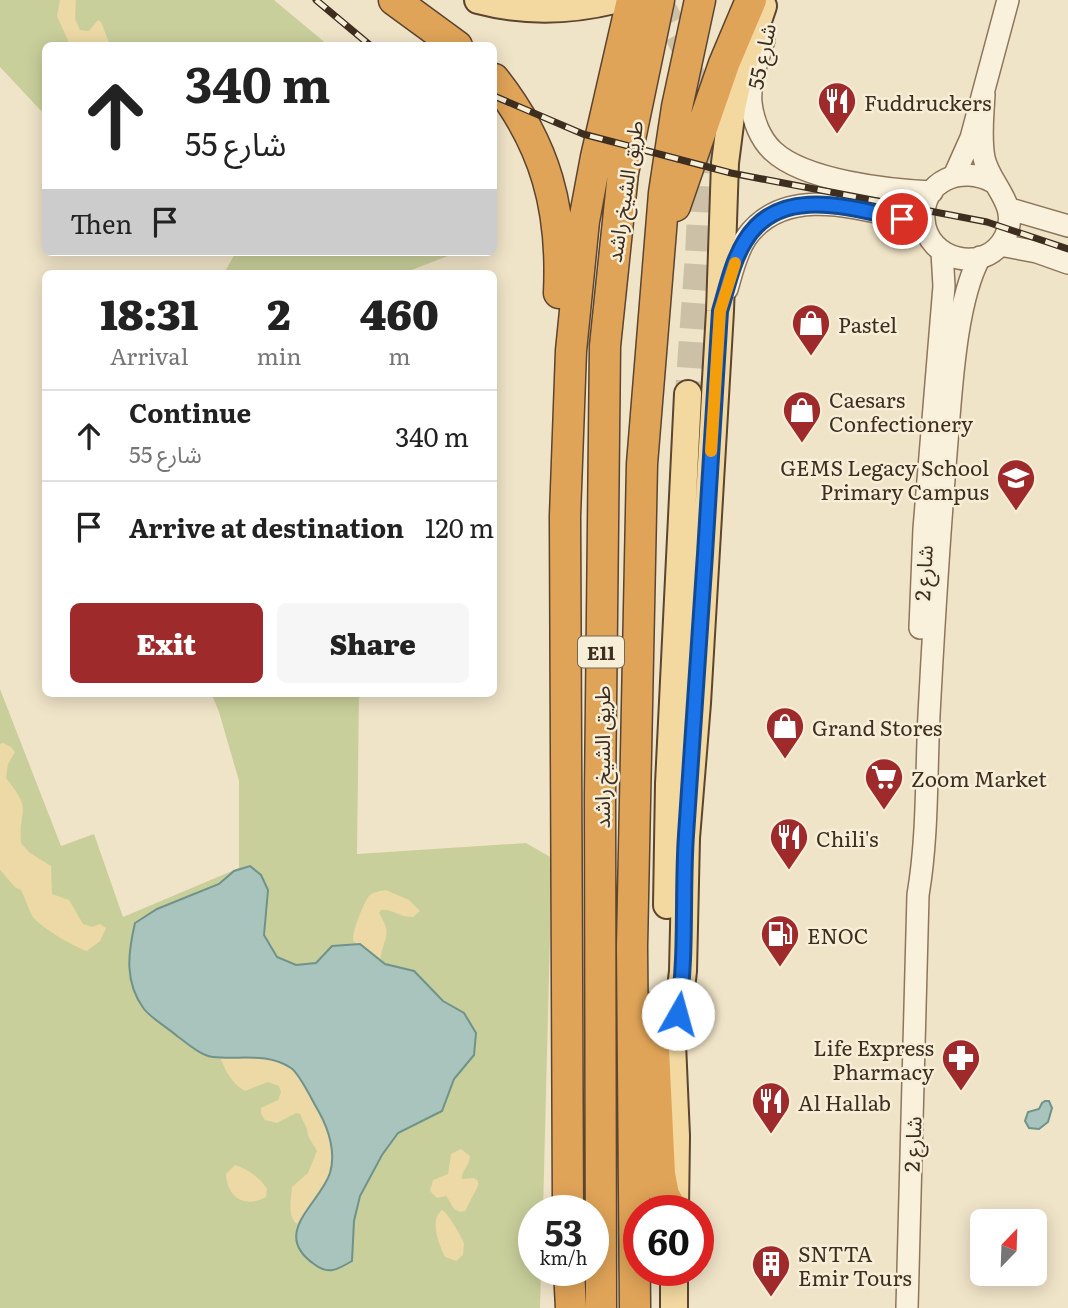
<!DOCTYPE html>
<meta charset="utf-8">
<style>
body{margin:0;font-family:Literata,"Noto Sans Arabic",serif;background:#f6f6f6;color:#222;height:100vh;display:flex;flex-direction:column;font-size:26px;white-space:nowrap}
*{box-sizing:border-box;margin:0}
p{font-size:23px;color:#767676}
.icon{flex:none;width:38px;height:38px;fill:none;stroke:currentColor;stroke-width:2;stroke-linecap:round;stroke-linejoin:round}
.map{position:relative;flex:1;overflow:hidden}
.details{position:absolute;left:42px;top:270px;width:455px;height:427px;display:flex;flex-direction:column;background:#fff;border-radius:10px;box-shadow:0 4px 18px #0003}
.details>*{flex:none}
.guide{position:absolute;left:42px;top:42px;width:455px;height:214px;border-radius:10px;box-shadow:0 4px 18px #0003;background:#fff;color:#222;overflow:hidden}
.needle{width:46px;rotate:23deg}
.fabs{position:absolute;left:970px;top:1209px;display:grid;gap:14px}
.fabs a{display:grid;place-items:center;width:77px;height:77px;border-radius:10px;background:#fff;box-shadow:0 4px 18px #0003;font-size:35px}
.speed{position:absolute;left:518px;top:1195px;display:flex;gap:14px;font-size:35px;font-weight:700;text-align:center}
.speed>*{display:grid;place-content:center;width:91px;height:91px;border-radius:50%;background:#fff;box-shadow:0 4px 18px #0003;line-height:1}
.speed small{font-size:18px;font-weight:400}
.speed .limit{border:10px solid #d22;background:#fff;color:#111}
.pin{position:absolute;display:grid;place-items:center;width:60px;height:60px;color:#fff;margin:-30px;border:4px solid #fff;border-radius:50%;box-shadow:0 2px 7px #0007}
.me{position:absolute;width:77px;margin:-38px;rotate:7deg;stroke-linejoin:round;filter:drop-shadow(0 0 5px #0008)}
.turn{display:flex;align-items:center;gap:24px;height:147px;padding:0 28px;font-size:32px}
.turn .icon{width:91px;height:91px;stroke-width:2.5}
.turn b{display:block;font-size:49px;line-height:60px}
.then{display:flex;align-items:center;height:66px;padding:0 28px;background:#0003;gap:14px;font-size:26px}
.eta{display:flex;justify-content:space-evenly;align-items:center;height:119px;text-align:center}
.eta b{font-size:42px;font-weight:800;line-height:49px}
.action{display:flex;gap:14px;margin-top:auto;padding:14px 28px}
.action a{flex:1;height:80px;border-radius:10px;background:#9e2a2b;color:#fff;font-size:28px;font-weight:800;line-height:80px;text-align:center}
.action a+a{background:#f6f6f6;color:#222}
ul{padding:0;list-style:none}
li{display:flex;align-items:center;gap:21px;height:91px;padding:0 28px;border-top:2px solid #e0e0e0}
li div{flex:1}
li b{display:block;font-size:26px}
li em{font-style:normal}
.map>svg:first-child{display:block}
</style>
<div class="map">
<svg width="1068" height="1308" viewBox="0 0 1068 1308">
<rect width="100%" height="100%" fill="#f0e4c8"/>
<path fill="#c9cf9b" d="M0,0H274L328,45L46,46L45,115L0,67Z
M236,252H458L404,273H224Z
M0,689L61,846L94,834L123,917L239,868V781L219,712L211,693H359L357,854L526,843L552,858L543,1211H534V1270L541,1271L540,1308H0Z"/>
<path fill="#ecd9a5" d="M60,0H76L75,19L80,30L89,31L98,20L101,22L110,45H70L57,16Z
M3,743L11,747L15,752L8,764L6,778C34,813 18,807 21,843L30,853L51,866L52,894L69,900L83,924L92,927L100,924L106,928L100,941L87,951C76,948 40,927 33,917C28,909 26,899 21,890L15,887L0,870V744Z
M386,890L409,900L420,911L413,917C401,918 391,908 381,910L379,913C393,936 384,935 380,960L360,944H356L353,940C353,930 363,904 369,896C373,892 380,891 386,890Z
M236,1056L271,1058L293,1069L326,1124L332,1147L330,1174L297,1224C287,1216 291,1200 292,1187L308,1173L317,1151L308,1136L307,1129L300,1114L296,1113L277,1123L265,1120L261,1114V1108L278,1100L281,1092L279,1086L268,1082L245,1091C232,1084 225,1070 220,1057Z
M461,1149L470,1156C470,1165 461,1171 462,1179L474,1178L478,1181V1186L465,1211C452,1214 453,1204 446,1196L437,1198L430,1191L433,1180L448,1174L451,1154Z
M235,1165C247,1169 261,1178 267,1189L266,1197C245,1209 227,1197 226,1174Z
M442,1210C449,1214 460,1235 464,1243L463,1255L456,1261L445,1257C439,1244 429,1220 442,1210Z"/>
<path fill="#a9c4bc" stroke="#6f938a" stroke-width="2" d="M250,866L261,875L268,890L264,935L277,957L296,965L316,963L332,946L360,944L385,964L414,971L443,1001L464,1013L476,1033L474,1055L454,1079L442,1111L398,1133L382,1155L360,1196L354,1221L352,1261C337,1270 328,1275 314,1264C270,1233 320,1204 330,1173C336,1153 329,1130 319,1112C312,1101 301,1075 291,1068C266,1052 240,1060 213,1057C201,1056 187,1043 177,1036C167,1027 152,1019 144,1009C124,982 128,953 135,923L157,909L219,884L234,871Z
M1045,1101H1049L1052,1108L1048,1122L1039,1129L1029,1128L1025,1121L1028,1112L1039,1109L1042,1103Z"/>
<g fill="none" stroke-linecap="round" stroke-linejoin="round">
<path stroke="#ccc0a6" stroke-width="26" stroke-dasharray="26 13" stroke-linecap="butt" d="M659,0L687,53L704,133L698,255L688,394"/>
<g stroke="#8d765c" stroke-width="24">
<path id="minor" d="M764,40C758,59 749,82 751,103C753,120 760,139 773,151C805,181 889,190 932,192
M984,94C983,115 980,137 984,158C990,186 1021,205 1005,237C986,275 926,261 924,219C922,180 962,165 993,182
M954,176L971,138L1008,0
M1010,209L1068,226
M1000,245L1037,252L1068,263
M727,289C732,272 736,253 746,238C787,180 868,212 924,223
M920,628L924,529L944,286L942,252
M907,1308L918,895C928,836 926,775 929,715C934,619 940,524 948,429C952,380 957,299 980,257"/>
</g>
<g stroke="#5b4430" stroke-width="30">
<path id="major" d="M478,0C523,12 569,11 614,0
M667,905L669,784L688,394
M671,1020L676,1136L675,1209
M671,1036L678,1014L683,971L686,838L697,703L720,311L725,163L732,108L738,80L763,6
M674,1308V1270"/>
</g>
<g stroke="#5b4430" stroke-width="33">
<path id="highway" d="M394,0L457,46
M494,79C546,145 563,209 559,293
M675,206L724,64L751,0
M652,1008L660,1174L664,1195L673,1211
M568,1211L565,516L571,351L584,221L596,157L632,0
M569,1270L571,1308
M601,1308L600,794L605,346L623,173L659,0
M635,1308L632,946L642,464L664,193L677,107L700,0"/>
</g>
<use href="#minor" stroke="#faf1dc" stroke-width="21"/>
<use href="#major" stroke="#f3d9a0" stroke-width="26"/>
<use href="#highway" stroke="#e0a458" stroke-width="30"/>
<g stroke="#3d2e20" stroke-width="7">
<path id="rail" d="M316,0L371,46
M494,96L583,134L731,173L987,222L1068,249"/>
</g>
<use href="#rail" stroke="#f7eed8" stroke-width="4.5" stroke-dasharray="13" stroke-linecap="butt"/>
</g>
<g fill="none" stroke-linecap="round" stroke-linejoin="round">
<g stroke="#114b97" stroke-width="18">
<path id="route" d="M678,1014C687,955 682,894 686,835C698,660 710,486 720,311C727,288 732,262 745,241C779,184 851,208 902,219"/>
</g>
<use href="#route" stroke="#1a73e8" stroke-width="12"/>
<path stroke="#f59e0b" stroke-width="12" d="M711,451L720,311L735,263"/>
</g>
<defs>
<g id="restaurant-pin" transform="scale(2.0125)"><path d="M0 17L-7.5 6A9.5 9.5 0 1 1 7.5 6Z" fill="#9e2a2b" stroke="#f7eed8"/><path d="M-5-6h1v4h1v-4h1v4h1v-4h1v5L-1.5 .5V6h-2V.5L-5-1ZM5-6V6H3V1.5H1.5Q1.5-4 5-6Z" fill="#fff"/></g>
<g id="shop-pin" transform="scale(2.0125)"><path d="M0 17L-7.5 6A9.5 9.5 0 1 1 7.5 6Z" fill="#9e2a2b" stroke="#f7eed8"/><path d="M-5-2.5h2.3a2.7 3.5 0 0 1 5.4 0H5L5.5 6h-11ZM-1.5-2.5h3a1.5 2.3 0 0 0-3 0Z" fill="#fff"/></g>
<g id="school-pin" transform="scale(2.0125)"><path d="M0 17L-7.5 6A9.5 9.5 0 1 1 7.5 6Z" fill="#9e2a2b" stroke="#f7eed8"/><path d="M0-5L7-2L0 1L-7-2ZM-4 1L0 2.5L4 1V4Q0 6-4 4Z" fill="#fff"/></g>
<g id="supermarket-pin" transform="scale(2.0125)"><path d="M0 17L-7.5 6A9.5 9.5 0 1 1 7.5 6Z" fill="#9e2a2b" stroke="#f7eed8"/><path d="M-6-5.5h2.5l.6 2H6L4.5 2H-2.5L-4.4-4H-6ZM-1.5 3.2a1.3 1.3 0 1 0 .1 0ZM3 3.2a1.3 1.3 0 1 0 .1 0Z" fill="#fff"/></g>
<g id="fuel-pin" transform="scale(2.0125)"><path d="M0 17L-7.5 6A9.5 9.5 0 1 1 7.5 6Z" fill="#9e2a2b" stroke="#f7eed8"/><path d="M-5.5-6h7V0h2V4h1.3V-2.5L3-4.5l.8-.8L6-3V5H2.5V1h-1V6h-7ZM-4.2-4.7v3.2H.2V-4.7Z" fill="#fff"/></g>
<g id="pharmacy-pin" transform="scale(2.0125)"><path d="M0 17L-7.5 6A9.5 9.5 0 1 1 7.5 6Z" fill="#9e2a2b" stroke="#f7eed8"/><path d="M-2-6h4v4h4v4h-4v4h-4v-4h-4v-4h4Z" fill="#fff"/></g>
<g id="building-pin" transform="scale(2.0125)"><path d="M0 17L-7.5 6A9.5 9.5 0 1 1 7.5 6Z" fill="#9e2a2b" stroke="#f7eed8"/><path d="M-4-6H4V6H1V3H-1V6H-4ZM-2.5-4.3h1.7v1.8h-1.7ZM.8-4.3h1.7v1.8H.8ZM-2.5-1h1.7V.8h-1.7ZM.8-1h1.7V.8H.8Z" fill="#fff"/></g>
</defs>
<g fill-rule="evenodd">
<use href="#restaurant-pin" x="837" y="101"/>
<use href="#shop-pin" x="811" y="323"/>
<use href="#shop-pin" x="802" y="410"/>
<use href="#school-pin" x="1016" y="478"/>
<use href="#shop-pin" x="785" y="726"/>
<use href="#supermarket-pin" x="884" y="777"/>
<use href="#restaurant-pin" x="789" y="837"/>
<use href="#fuel-pin" x="780" y="934"/>
<use href="#pharmacy-pin" x="961" y="1058"/>
<use href="#restaurant-pin" x="771" y="1101"/>
<use href="#building-pin" x="771" y="1264"/>
</g>
<g text-anchor="middle" dominant-baseline="central" stroke-width="5" stroke-linejoin="round" paint-order="stroke">
<rect fill="#f7eed8" stroke="#756857" stroke-width="2" x="578" y="636.5" width="46" height="31" rx="5"/>
<g font-size="19" font-weight="bold" fill="#3d2e20">
<text x="601" y="652">E11</text>
</g>
<g font-size="21" fill="#3d2e20" stroke="#f7eed8">
<text transform="translate(760 56) rotate(-78)">شارع 55</text>
<text transform="translate(623 191) rotate(-81)">طريق الشيخ راشد</text>
<text transform="translate(922 573) rotate(-87)">شارع 2</text>
<text transform="translate(600 757) rotate(-90)">طريق الشيخ راشد</text>
<text transform="translate(911 1144) rotate(-88)">شارع 2</text>
</g>
<g font-size="21" fill="#3d2e20" stroke="#f7eed8" text-anchor="start">
<text x="864" y="101">Fuddruckers</text>
<text x="838" y="323">Pastel</text>
<text x="829" y="398">Caesars<tspan x="829" dy="24">Confectionery</tspan></text>
<text x="989" y="466" text-anchor="end">GEMS Legacy School<tspan x="989" dy="24">Primary Campus</tspan></text>
<text x="812" y="726">Grand Stores</text>
<text x="911" y="777">Zoom Market</text>
<text x="816" y="837">Chili's</text>
<text x="807" y="934">ENOC</text>
<text x="934" y="1046" text-anchor="end">Life Express<tspan x="934" dy="24">Pharmacy</tspan></text>
<text x="798" y="1101">Al Hallab</text>
<text x="798" y="1252">SNTTA<tspan x="798" dy="24">Emir Tours</tspan></text>
</g>
</g>
</svg>
<div class="fabs">
<a><svg class="needle" viewBox="-14 -14 28 28"><path d="M0-13l5 13h-10z" fill="#e53935"/><path d="M0 13l5-13h-10z" fill="#767676"/></svg></a>
</div>
<div class="speed"><div>53<small>km/h</small></div><div class="limit">60</div></div>
<div class="pin" style="left:902px;top:219px;background:#d93025"><svg class="icon" aria-label="arrive" viewBox="0 0 24 24"><path d="M6 21V4h12l-3 4 3 4H6"/></svg></div>
<svg class="me" style="left:678px;top:1014px" viewBox="-20 -20 40 40"><circle r="19" fill="#fff"/><path d="M0-13L10 11 0 6-10 11z" fill="#1a73e8"/></svg>
<div class="guide">
<div class="turn"><svg class="icon" aria-label="ahead" viewBox="0 0 24 24"><path d="M12 20V5M6 11l6-6 6 6"/></svg><div><b>340 m</b>شارع 55</div></div>
<div class="then">Then<svg class="icon" aria-label="arrive" viewBox="0 0 24 24"><path d="M6 21V4h12l-3 4 3 4H6"/></svg></div>
</div>
<section class="details">
<div class="eta">
<div><b>18:31</b><p>Arrival</p></div>
<div><b>2</b><p>min</p></div>
<div><b>460</b><p>m</p></div>
</div>
<ul>
<li><svg class="icon" aria-label="ahead" viewBox="0 0 24 24"><path d="M12 20V5M6 11l6-6 6 6"/></svg><div><b>Continue</b><p>شارع 55</p></div><em>340 m</em></li>
<li><svg class="icon" aria-label="arrive" viewBox="0 0 24 24"><path d="M6 21V4h12l-3 4 3 4H6"/></svg><div><b>Arrive at destination</b></div><em>120 m</em></li>
</ul>
<div class="action"><a>Exit</a><a>Share</a></div>
</section>
</div>
